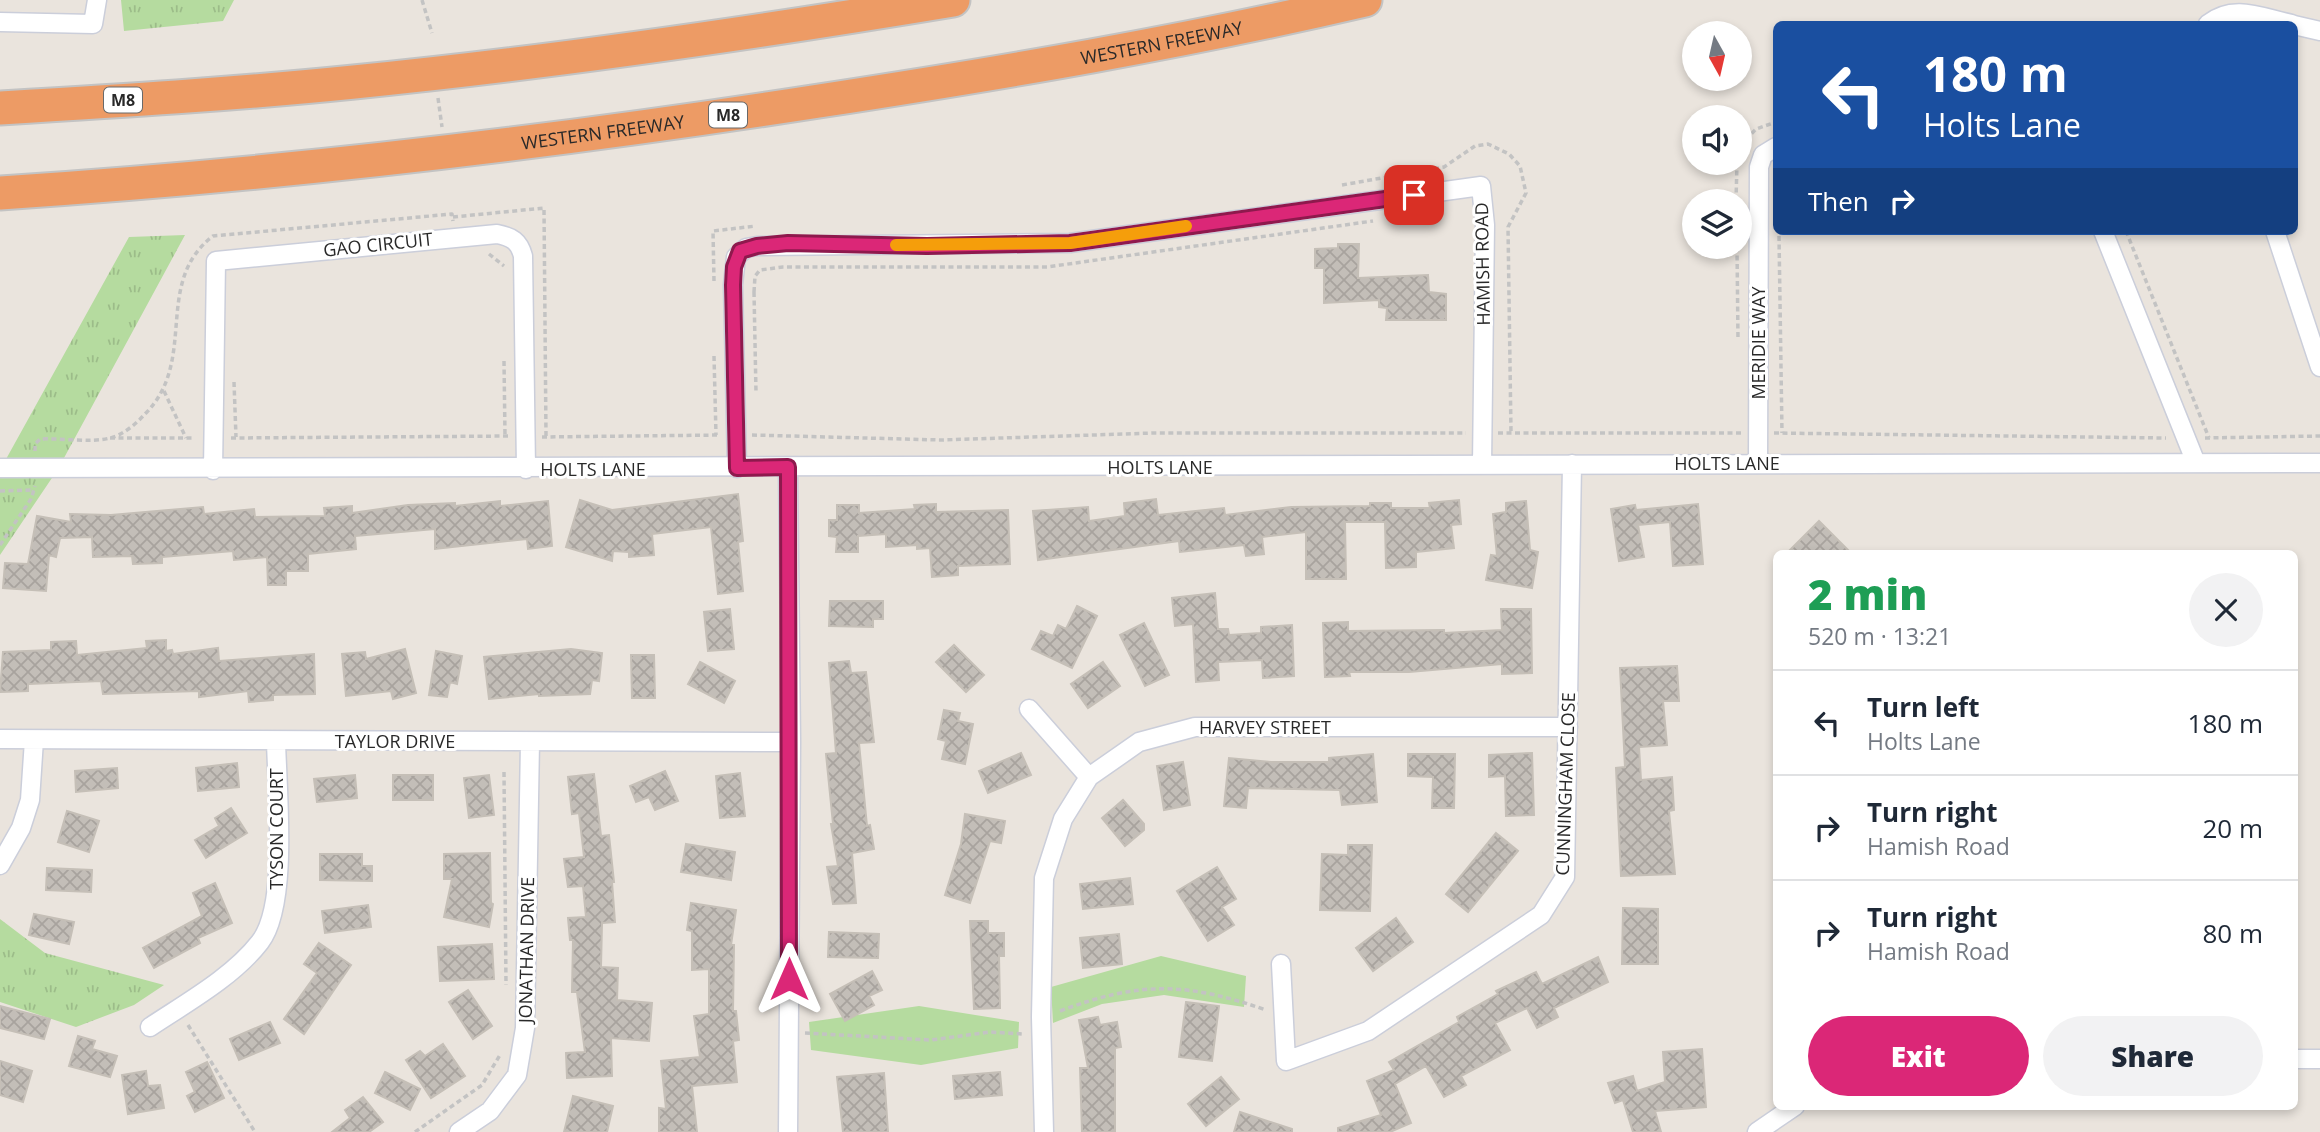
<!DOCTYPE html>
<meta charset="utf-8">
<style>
body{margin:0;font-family:"Open Sans",sans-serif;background:#f2f2f3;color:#1f2937;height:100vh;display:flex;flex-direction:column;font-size:26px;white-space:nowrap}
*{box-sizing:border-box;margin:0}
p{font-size:23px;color:#747a83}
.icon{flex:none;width:38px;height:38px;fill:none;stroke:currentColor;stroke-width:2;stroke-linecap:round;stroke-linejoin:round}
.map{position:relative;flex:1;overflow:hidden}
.drawer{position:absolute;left:1773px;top:550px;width:525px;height:560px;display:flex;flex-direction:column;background:#fff;border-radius:10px;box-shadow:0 4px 10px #0003}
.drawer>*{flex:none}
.hud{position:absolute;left:1773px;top:21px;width:525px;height:214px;border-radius:10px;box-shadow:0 4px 10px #0003;background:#1a4fa0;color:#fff;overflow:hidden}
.needle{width:46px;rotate:172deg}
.controls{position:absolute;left:1682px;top:21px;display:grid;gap:14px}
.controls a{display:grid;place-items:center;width:70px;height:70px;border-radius:50%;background:#fff;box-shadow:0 4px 10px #0003;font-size:35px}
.pin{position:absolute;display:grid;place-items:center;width:60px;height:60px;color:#fff;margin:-30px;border-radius:14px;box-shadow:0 4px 10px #0006}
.me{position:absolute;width:77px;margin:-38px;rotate:0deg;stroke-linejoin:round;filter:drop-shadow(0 0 5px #0008)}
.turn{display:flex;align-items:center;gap:24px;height:147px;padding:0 35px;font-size:32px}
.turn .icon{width:91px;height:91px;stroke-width:2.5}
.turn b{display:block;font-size:49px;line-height:60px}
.then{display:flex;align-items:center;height:66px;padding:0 35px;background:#0003;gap:14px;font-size:26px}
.round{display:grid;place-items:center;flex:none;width:74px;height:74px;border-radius:37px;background:#f2f2f3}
.head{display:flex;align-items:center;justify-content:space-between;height:119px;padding:0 35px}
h1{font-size:42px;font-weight:800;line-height:52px;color:#1e9e55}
.button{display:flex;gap:14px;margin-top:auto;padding:14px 35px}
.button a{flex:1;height:80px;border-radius:42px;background:#db2777;color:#fff;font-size:28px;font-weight:800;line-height:80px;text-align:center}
.button a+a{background:#f2f2f3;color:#1f2937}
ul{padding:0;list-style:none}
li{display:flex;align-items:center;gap:21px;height:105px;padding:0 35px;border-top:2px solid #e0e1e3}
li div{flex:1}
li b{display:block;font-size:26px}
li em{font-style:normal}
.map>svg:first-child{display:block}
</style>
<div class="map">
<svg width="2320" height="1132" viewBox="0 0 2320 1132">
<defs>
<pattern id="park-tufts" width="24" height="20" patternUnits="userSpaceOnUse" patternTransform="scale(1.75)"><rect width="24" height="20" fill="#b5db9f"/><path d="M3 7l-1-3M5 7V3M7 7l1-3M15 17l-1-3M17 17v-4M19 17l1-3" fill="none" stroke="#9cbc89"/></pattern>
<pattern id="building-cross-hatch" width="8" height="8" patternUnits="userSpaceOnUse" patternTransform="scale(1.75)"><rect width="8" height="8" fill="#c3beb8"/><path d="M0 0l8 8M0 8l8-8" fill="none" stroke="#a8a39e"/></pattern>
</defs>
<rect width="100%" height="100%" fill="#eae4dd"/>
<path fill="#b5db9f" d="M1161,956L1246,976L1244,1007L1164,995L1102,1004L1053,1023L1051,987Z
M919,1006L1019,1022L1018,1048L921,1065L811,1050L809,1022Z"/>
<path fill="url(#park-tufts)" d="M121,0H234L223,21L124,31Z
M185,235L58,469L0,555V470L129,237Z
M0,919L45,953L164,985L134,1005L76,1027L0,1002Z"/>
<path fill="url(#building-cross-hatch)" stroke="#c5bfb7" stroke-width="2" d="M1338,244H1359L1358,278L1428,275L1429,292L1446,294V320H1386L1387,308L1379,307V300L1324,303V268H1315V249L1338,248Z
M738,494L743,541L738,542L743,591L718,594L711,527L652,534L654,555L629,557V552L613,551L612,561L566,547L580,500L612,510Z
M1156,499L1158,515L1224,508L1225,515L1291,507L1370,506V503H1391V508H1430L1429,503L1459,500L1461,524L1451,525L1454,548L1416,552V567L1386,568L1385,522H1345L1346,579H1306V532L1262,537L1264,554L1246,556L1244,545L1180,552L1179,541L1038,560L1033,511L1088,507L1089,521L1125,516L1124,503Z
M500,501V506L548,501L552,546L528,549L527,539L435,549V529L355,536L356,549L308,554V571H286V585H268L267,557L234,560L233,551L162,557V563L133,564L132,556L93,557L92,537L60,538L56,557L49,555L46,591L3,588L5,563L28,564L37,516L71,522L70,514L111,515L203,507L204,514L254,509L255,517L325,516L324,508L352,506V513L408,505L455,503V506Z
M1526,501L1530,550L1538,552L1532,588L1486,580L1491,555L1497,556L1493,514L1506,512V503Z
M936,504V512L1008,510L1010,564L958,566V575L932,577L930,548L917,549V545L886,547V534L858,536V552H836L837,537L829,536V520H837V505H859V513L915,509L914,505Z
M1698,504L1703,564L1673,566L1670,522L1638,525L1644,557L1619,561L1611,509L1635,505L1636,510Z
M1819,521L1851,553H1787Z
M1215,593L1218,629H1228L1229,635L1261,633V627L1292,625L1294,676L1263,678L1262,660L1218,662L1219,680L1196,682L1193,624L1175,626L1172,598Z
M830,601H883V619H873V627L829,626Z
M1077,606L1097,616L1072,668L1032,649L1041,631L1053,636L1058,625L1066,629Z
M730,609L734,649L708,651L704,612Z
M1501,609H1531L1532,673L1502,674V664L1409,672H1349L1350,676L1325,677L1323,623L1348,622V631L1444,630V633L1502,630Z
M1144,623L1169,675L1145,686L1120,635Z
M166,640V651L172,650L173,654L218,648L219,661L314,654L315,694L273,695V700L249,702L248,691L199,697V691L103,694L101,681L28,684V691L0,692L3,652L51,650V642L76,641L77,655L147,648L146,641Z
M954,645L984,675L966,692L936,662Z
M405,649L416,693L393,699L391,691L346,696L342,654L365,652L366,659Z
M571,649L602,653L599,681L592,680L590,694L539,696V694L489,699L484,657Z
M436,651L462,656L457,684L450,682L447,697L429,695Z
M631,655H654L655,698H632Z
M849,661L851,673L866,672L874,742L859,743L867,826L870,825L874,849L852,853L856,903L833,904L827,867L838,866L831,824H833L826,754L836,753L829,663Z
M700,662L735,681L724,703L688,684Z
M1103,662L1120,686L1088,708L1071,684Z
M1677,666L1679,701H1663L1667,745L1639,747L1641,780L1672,777L1674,810L1669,811L1675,874L1621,876L1616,768L1625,767L1620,668Z
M944,710L960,713L958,721L973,724L965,764L942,759L946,741L938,739Z
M1021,753L1031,775L988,793L979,771Z
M1532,753L1534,815L1506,816L1505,776L1489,777V755Z
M1373,754L1377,802L1342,805L1340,790L1248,788L1246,808L1224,806L1229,758L1271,762H1329V758Z
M1408,754H1455L1454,808H1432L1433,777L1408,776Z
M1183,762L1190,805L1164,810L1157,766Z
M237,763L239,787L198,791L196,768Z
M117,768L118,788L76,792L75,771Z
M665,771L678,801L655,810L649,797L636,802L630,786Z
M740,773L745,816L720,818L716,776Z
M594,774L601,836L609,835L614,882H612L615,922L602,923L601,967L618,968L617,1000L652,1003L649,1041L611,1038L612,1076L567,1078L566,1053L585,1052L577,992H572L573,940H570L568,918L586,917L583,886L568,887L564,859L584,857L579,813L572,814L568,777Z
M355,775L357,798L317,802L314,779Z
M393,775H433V800H393Z
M489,775L494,815L469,818L464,778Z
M1123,800L1144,824V830L1125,846L1102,818Z
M231,808L247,833L206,858L195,840L219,826L215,818Z
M67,811L99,821L89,852L58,842Z
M965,814L1005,821L1001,843L990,841L970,903L945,895L961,844Z
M1496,833L1518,851L1468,912L1446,894Z
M686,844L735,852L731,880L681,872Z
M1348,845H1372L1370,911L1320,910L1322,854L1348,855Z
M490,853L491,903L493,904L489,927L444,917L452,879H444V854Z
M320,854H362V866H372V881L320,880Z
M1217,867L1236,899L1222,907L1234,925L1208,941L1177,891Z
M47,868L92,870L91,892L46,890Z
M1130,878L1133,904L1083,909L1080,884Z
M215,883L232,923L198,938L200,943L154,968L143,948L202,916L193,893Z
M691,903L736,910L731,945H734L733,1011H736L739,1040L733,1041L737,1082L692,1086L697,1132H659V1108L666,1109L661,1061L700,1057L694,1016L709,1014V969L692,970V931L687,930Z
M368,905L371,927L325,933L322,911Z
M1623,908L1658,909V964H1622Z
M34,914L74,922L69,944L29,935Z
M1396,918L1413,942L1373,971L1356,948Z
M970,921H988V933H1004V956H999L1000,1008L974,1009Z
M829,932L879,934L878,958L828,957Z
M1119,934L1122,964L1083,968L1080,938Z
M319,943L351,965L304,1034L284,1019L317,973L304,964Z
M492,944L494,979L440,981L438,947Z
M1598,957L1608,982L1554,1008L1558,1017L1537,1028L1527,1008L1495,1023L1510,1050L1461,1076L1466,1085L1444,1097L1426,1066L1395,1084L1411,1123L1390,1132H1338V1128L1381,1115L1367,1081L1394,1070L1389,1062L1459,1022L1457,1017L1498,994L1496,991L1536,972L1542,984Z
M872,971L882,990L869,996L874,1005L845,1021L830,994Z
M468,990L492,1026L473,1039L449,1002Z
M1186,1002L1219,1006L1212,1061L1179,1057Z
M0,1006L50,1019L44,1039L0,1028Z
M1098,1017L1100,1025L1117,1022L1121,1047L1115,1048V1132H1082L1080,1068H1088L1079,1020Z
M270,1022L280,1043L239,1060L230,1039Z
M78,1036L95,1041L92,1049L117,1056L110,1077L69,1066Z
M443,1044L465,1076L431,1098L406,1060L420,1051L425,1056Z
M1702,1049L1706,1107L1655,1111L1661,1132H1633L1623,1100L1615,1103L1608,1083L1633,1076L1637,1091L1665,1082L1663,1052Z
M0,1061L32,1071L23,1102L0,1095Z
M207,1062L224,1098L195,1112L187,1096L195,1092L186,1072Z
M146,1071L148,1086L160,1085L164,1108L128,1114L122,1075Z
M385,1072L420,1089L410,1110L375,1093Z
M1000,1072L1002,1095L955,1099L953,1076Z
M884,1073L888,1132H843L837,1077Z
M1221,1077L1239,1099L1206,1126L1188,1104Z
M573,1096L613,1106L607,1132H564Z
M363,1097L383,1122L369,1132H332L350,1118L345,1110Z
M1240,1112L1292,1129V1132H1234Z"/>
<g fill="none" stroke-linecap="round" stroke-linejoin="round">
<g stroke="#cbceda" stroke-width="21">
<path id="minor" d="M0,22L93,24L97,0
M2208,24C2234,3 2262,18 2292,24
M2294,25L2320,31
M2103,231L2196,463
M2275,231L2320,367
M1758,463L1759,167L1763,155L1776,147
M0,468L2320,463
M737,468L733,285L736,257L746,248L757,246L1070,243L1481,186L1485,225L1482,465
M213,470L216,261L497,234C512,237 519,241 523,256L526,469
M1029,709L1089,777
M0,739L791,742
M0,865L21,828L30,800L34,740
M1281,964L1286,1061L1368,1031L1541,915L1565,877L1572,464
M150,1027C186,1003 233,977 260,942C289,905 277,789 276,741
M2294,1059H2320
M459,1132L490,1111L517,1075L525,1028L530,742
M788,1132L791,742L788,467
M1044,1132L1041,1017L1044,878L1063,819L1089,777L1139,742L1195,727H1568
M1757,1132L1795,1106"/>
</g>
<g stroke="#c3c3c3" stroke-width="37">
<g id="motorway">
<path d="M0,108C118,101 236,94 354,82C555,62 754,33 953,0"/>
<path id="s1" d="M0,193C274,175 548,143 819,101C1002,73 1185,42 1365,0"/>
</g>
</g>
<path stroke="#c3c3c3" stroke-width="3.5" stroke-dasharray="5 3.5" stroke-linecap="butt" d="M422,0L432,33
M438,98L442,127
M1740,146L1756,129L1776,122
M1342,185L1444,167L1475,146L1488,144L1509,154L1520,166L1526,193L1508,227L1511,433
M1736,201L1737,163
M453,217L544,208L546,436
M2126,231L2209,438
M1779,236L1782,433
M1737,247L1738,340
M489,254L504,266
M714,281L713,231L756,226
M754,292L755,276L760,270L783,267H1047L1373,221
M754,292L756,393
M714,356L716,435
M504,361L505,436
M234,382L236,437
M164,391L186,438
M1498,433H1742
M1774,433L2166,438
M752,435L941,440L1154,433H1466
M542,437L720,435
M110,438H195
M231,438L510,436
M2205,438L2320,436
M35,451V444L40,439C60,438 92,443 110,438C123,435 136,424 145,414C199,360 152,283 213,236L452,214L453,221
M0,491L34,490
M0,545L31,499L35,486
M504,772L506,985
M1060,1011C1140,981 1186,982 1266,1010
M188,1025L255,1132
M805,1033L931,1040L990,1032L1023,1034
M415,1132L482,1085L500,1055"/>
<use href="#minor" stroke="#fff" stroke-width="18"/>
<use href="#motorway" stroke="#ed9b65" stroke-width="33"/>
</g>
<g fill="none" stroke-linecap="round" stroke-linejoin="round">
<g stroke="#8e194d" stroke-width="18">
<path id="route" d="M789,979L788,467L737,468L733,285L734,267L740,251L757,246L788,243L927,246L1070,243L1414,195"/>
</g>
<use href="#route" stroke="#db2777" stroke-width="12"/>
<path stroke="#f59e0b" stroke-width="12" d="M896,245L1070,243L1186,226"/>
</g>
<g text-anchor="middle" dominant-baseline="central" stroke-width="6" stroke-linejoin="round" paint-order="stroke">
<g fill="#fff" stroke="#696969" stroke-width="2">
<rect x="104" y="87.5" width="38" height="25" rx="5"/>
<rect x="709" y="102.5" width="38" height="25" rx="5"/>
</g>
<g font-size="16" font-weight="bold" fill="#292929">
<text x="123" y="100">M8</text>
<text x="728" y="115">M8</text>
</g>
<g font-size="18" fill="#292929" stroke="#fff">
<text stroke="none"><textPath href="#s1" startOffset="1172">WESTERN FREEWAY</textPath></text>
<text stroke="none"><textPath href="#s1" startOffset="606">WESTERN FREEWAY</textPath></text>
<text transform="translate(378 244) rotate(-6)">GAO CIRCUIT</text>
<text transform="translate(1482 264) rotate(-91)">HAMISH ROAD</text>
<text transform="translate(1758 343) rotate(-90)">MERIDIE WAY</text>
<text x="1727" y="463">HOLTS LANE</text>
<text x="1160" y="467">HOLTS LANE</text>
<text x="593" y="469">HOLTS LANE</text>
<text x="1265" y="727">HARVEY STREET</text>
<text x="395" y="741">TAYLOR DRIVE</text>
<text transform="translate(1565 784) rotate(-88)">CUNNINGHAM CLOSE</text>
<text transform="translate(276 829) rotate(-90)">TYSON COURT</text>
<text transform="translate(526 950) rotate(-89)">JONATHAN DRIVE</text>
</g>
</g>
</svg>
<div class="controls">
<a><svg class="needle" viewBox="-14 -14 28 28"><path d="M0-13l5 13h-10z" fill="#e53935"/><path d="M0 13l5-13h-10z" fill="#747a83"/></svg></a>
<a><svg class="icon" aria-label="sound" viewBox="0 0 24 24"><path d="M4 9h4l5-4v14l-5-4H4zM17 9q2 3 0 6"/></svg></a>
<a><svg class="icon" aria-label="layers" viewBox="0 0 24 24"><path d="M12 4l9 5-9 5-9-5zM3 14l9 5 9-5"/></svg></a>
</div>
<div class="pin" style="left:1414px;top:195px;background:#d93025"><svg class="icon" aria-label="arrive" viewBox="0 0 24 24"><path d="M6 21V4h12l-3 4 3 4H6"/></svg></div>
<svg class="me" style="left:789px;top:979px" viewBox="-20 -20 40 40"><path d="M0-17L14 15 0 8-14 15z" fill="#db2777" stroke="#fff" stroke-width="4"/></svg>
<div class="hud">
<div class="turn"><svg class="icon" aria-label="left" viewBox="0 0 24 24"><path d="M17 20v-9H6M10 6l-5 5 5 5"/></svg><div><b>180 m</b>Holts Lane</div></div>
<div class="then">Then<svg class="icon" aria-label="right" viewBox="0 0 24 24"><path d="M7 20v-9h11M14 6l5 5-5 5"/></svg></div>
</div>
<section class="drawer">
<div class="head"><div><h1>2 min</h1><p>520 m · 13:21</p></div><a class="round"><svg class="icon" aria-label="close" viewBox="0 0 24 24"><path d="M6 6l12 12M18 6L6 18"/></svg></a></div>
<ul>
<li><svg class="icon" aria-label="left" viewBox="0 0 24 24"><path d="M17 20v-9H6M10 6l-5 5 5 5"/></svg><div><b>Turn left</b><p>Holts Lane</p></div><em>180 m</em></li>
<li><svg class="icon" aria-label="right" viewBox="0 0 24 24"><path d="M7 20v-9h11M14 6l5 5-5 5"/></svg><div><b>Turn right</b><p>Hamish Road</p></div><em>20 m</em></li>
<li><svg class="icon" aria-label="right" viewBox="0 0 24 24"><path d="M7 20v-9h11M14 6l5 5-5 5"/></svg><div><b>Turn right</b><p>Hamish Road</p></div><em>80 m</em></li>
</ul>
<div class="button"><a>Exit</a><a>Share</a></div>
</section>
</div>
